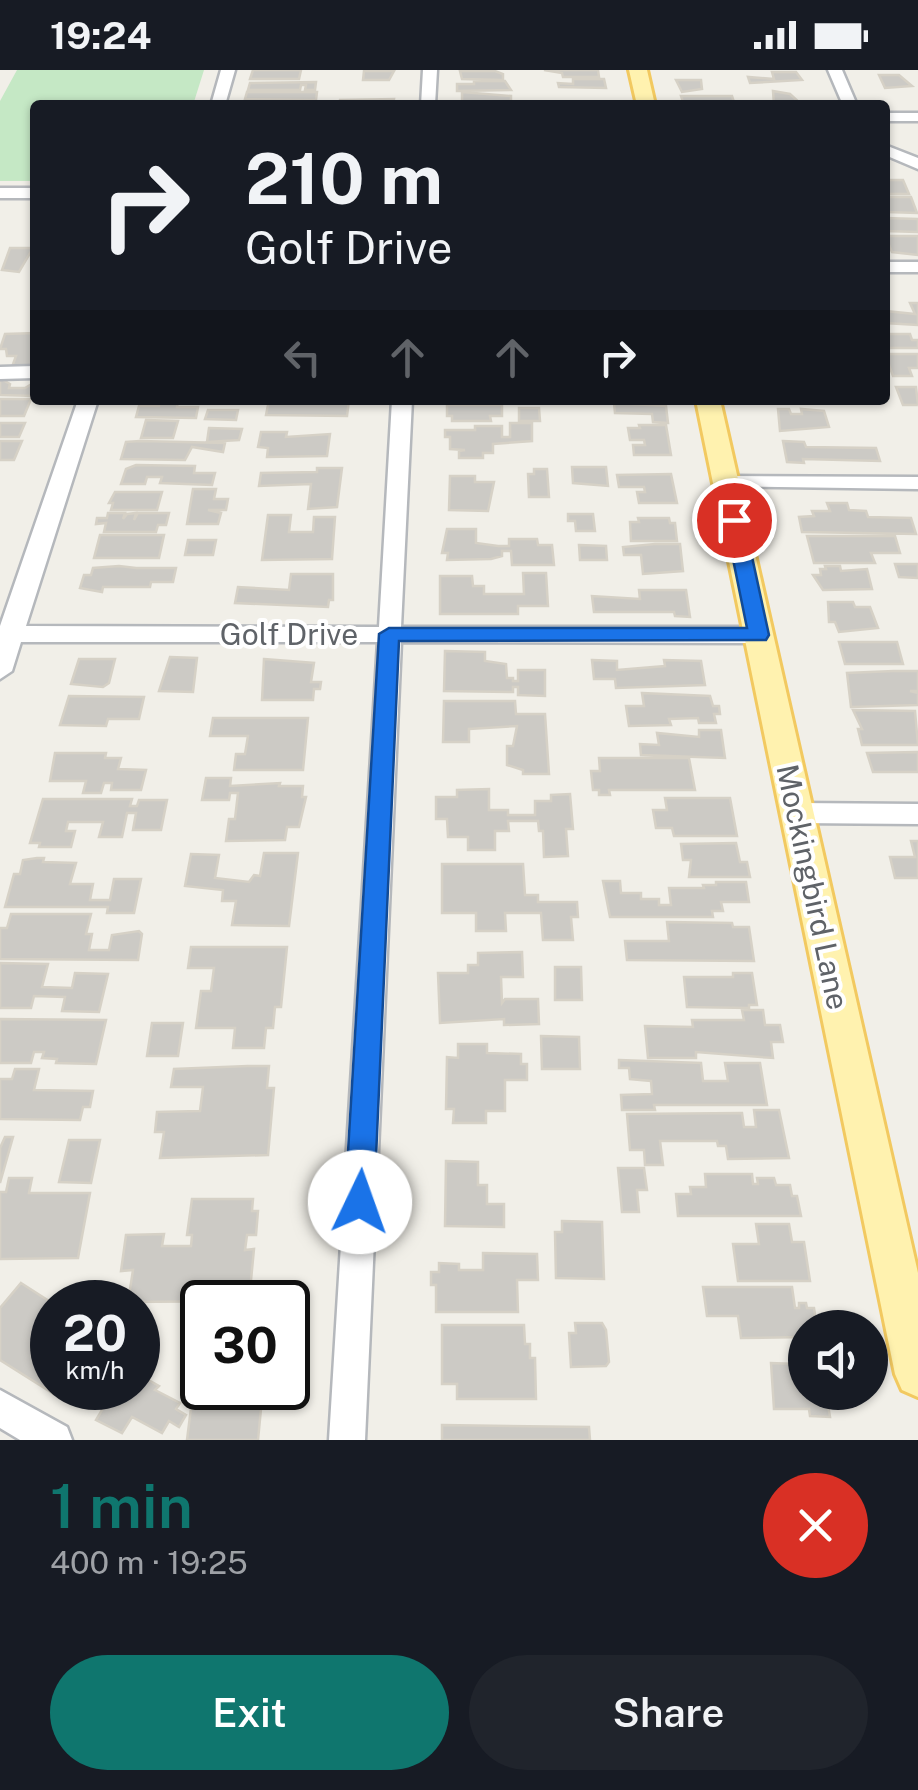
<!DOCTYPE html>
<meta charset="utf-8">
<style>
body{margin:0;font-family:"Public Sans",sans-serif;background:#20242c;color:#f1f3f6;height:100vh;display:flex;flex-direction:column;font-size:38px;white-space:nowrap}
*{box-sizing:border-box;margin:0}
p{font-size:32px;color:#9ea1a6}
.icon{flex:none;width:55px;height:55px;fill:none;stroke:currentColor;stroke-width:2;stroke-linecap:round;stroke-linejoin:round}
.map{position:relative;height:1370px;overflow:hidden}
.side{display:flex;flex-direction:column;background:#171b24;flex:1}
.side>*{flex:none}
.banner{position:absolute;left:30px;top:30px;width:860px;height:305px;border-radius:10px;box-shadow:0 2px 8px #0004;background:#171b24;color:#f1f3f6;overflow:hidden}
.controls{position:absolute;left:788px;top:1240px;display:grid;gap:20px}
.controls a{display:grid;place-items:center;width:100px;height:100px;border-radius:50%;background:#171b24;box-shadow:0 2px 8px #0004;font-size:50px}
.speed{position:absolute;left:30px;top:1210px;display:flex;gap:20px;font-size:50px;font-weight:700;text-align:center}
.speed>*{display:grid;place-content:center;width:130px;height:130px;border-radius:50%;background:#171b24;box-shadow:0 2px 8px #0004;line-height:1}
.speed small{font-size:25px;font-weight:400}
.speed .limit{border:5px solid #111;border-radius:15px;background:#fff;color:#111}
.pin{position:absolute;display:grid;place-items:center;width:85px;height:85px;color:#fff;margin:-42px;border:5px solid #fff;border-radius:50%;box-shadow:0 2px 10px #0007}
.me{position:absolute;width:110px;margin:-55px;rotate:3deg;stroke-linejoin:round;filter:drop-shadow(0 0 8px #0008)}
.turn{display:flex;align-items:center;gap:35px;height:210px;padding:0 50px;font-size:45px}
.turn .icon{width:130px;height:130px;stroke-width:2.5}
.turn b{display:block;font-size:70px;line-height:85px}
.lanes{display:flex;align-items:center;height:95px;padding:0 50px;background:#0003;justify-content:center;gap:50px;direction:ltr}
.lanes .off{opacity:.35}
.round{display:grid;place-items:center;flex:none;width:105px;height:105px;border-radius:52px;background:#20242c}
.head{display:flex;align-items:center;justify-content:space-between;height:170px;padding:0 50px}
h1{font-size:60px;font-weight:600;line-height:75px;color:#0f766e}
.button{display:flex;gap:20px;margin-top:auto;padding:20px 50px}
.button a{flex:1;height:115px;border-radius:60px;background:#0f766e;color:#fff;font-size:40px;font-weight:600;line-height:115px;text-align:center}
.button a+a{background:#20242c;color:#f1f3f6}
.status{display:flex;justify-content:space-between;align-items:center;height:70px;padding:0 50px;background:#171b24;direction:ltr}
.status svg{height:28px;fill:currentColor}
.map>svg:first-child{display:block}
</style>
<div class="status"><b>19:24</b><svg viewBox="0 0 49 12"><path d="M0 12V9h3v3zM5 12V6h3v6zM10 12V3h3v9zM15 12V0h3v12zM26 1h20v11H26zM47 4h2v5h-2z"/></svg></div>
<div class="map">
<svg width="918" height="1370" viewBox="0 0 918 1370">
<rect width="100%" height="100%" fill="#f1efe8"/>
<path fill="#c5e8c5" d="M17,0H204L193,35H35V111H0V31Z"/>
<path fill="#cccac5" stroke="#d6d1c6" stroke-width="2.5" d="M253,0H301L299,9H250Z
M544,0H598L599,7H563L562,3Z
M364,1H394L389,10H363Z
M460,1H495L503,4V10L462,9Z
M772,2H796L802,10L750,13L748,7L774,9Z
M879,5H899L912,16L885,18Z
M573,9H604L606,18L559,17L558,13L573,14Z
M676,10H701L702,19L682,22Z
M474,11H505L511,20L457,21V14H474Z
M316,12L315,20H305L306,15H301L300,20H248L250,13Z
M773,21L790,24L802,35H774Z
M247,22H317L316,30L245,29Z
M462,22L511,26V31L462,32Z
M681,26H732L734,32L684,35Z
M394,29L393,35H339L340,30Z
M885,110H903L909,124H885Z
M885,127H911L917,143L887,142Z
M885,148L918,149V162L885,161Z
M885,166H918V185L892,182Z
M10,178H33L19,202L2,200Z
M910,233H918V255L885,253V241L915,244Z
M35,263V296L12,297L16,286H7L6,279H0L5,264Z
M885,264H910L912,270H918V278H888Z
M885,284H918V298H909L912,306H893Z
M0,308L10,314L9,318H25L35,312L34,326L0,325Z
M896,317H916L918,335H903Z
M0,329H31L24,346H0Z
M160,330H178L177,337H198L196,348L136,347L139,336H160L157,335Z
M269,330H349L347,346L266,345Z
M614,333L666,336L668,353L653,352L652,344L615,343Z
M447,335H502V346H490L491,351H452V346H447Z
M519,338H539L540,351H519Z
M778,339H789L791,344H802L801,339L824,341L829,357L780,361Z
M208,340H238L236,350L205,349Z
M146,350L178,351L173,368H141Z
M0,353H25L19,367H0Z
M510,353H532V371L493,374V383H483V388H459V381L465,380L450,379V367H445V360H475V356H502V367H510Z
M639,355H666L671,385H634L633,375H645L644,370H630L628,358H640Z
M209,358L242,359L239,370L207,372Z
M261,362H287L286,367L330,364L327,386L267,387L268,378L258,377Z
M0,371H22L14,390H0Z
M140,371L225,373L223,382L192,377L185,390L121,389L126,372Z
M783,371L804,372L806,377L876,378L880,391L803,389L804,393L787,392Z
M136,395L195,396L194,403H215L212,415L160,413L162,407H147L145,414H121L126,399Z
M572,397H606L608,416L573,413Z
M317,398H342L337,437L308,439L311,414L259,416L261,403L317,402Z
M534,399H547L549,427H529L528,404H534Z
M671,404L677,433H639L637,422H645L644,417H619L617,405Z
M450,406H475V412H494L488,441L449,440Z
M193,419H216L214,429H228L226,440H208L221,443L218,454H187Z
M115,422H162L157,440H111L113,433H109Z
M827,433H847L849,440L866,441L868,447L911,448L916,464L802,462L799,447L814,446L812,441H830Z
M108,443H125L123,449L127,444L136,443L134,450L138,443H169L166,455H158L156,462H104L106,453L96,454L97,448H107Z
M568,444H593L595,461H576L575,451H568Z
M268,445H291L289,462H313L314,447H335L332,489L262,490Z
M638,448H669L670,453H675L677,471H631L630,452H639Z
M447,459H476V473L498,476H509V469H537L538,475H552L554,495H512L511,481H502V486L491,489L447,490L448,483H442Z
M100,465H164L159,488H94Z
M807,466H895L900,483H871L875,493H814Z
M188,470H216L213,485H185Z
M655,474H680L683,501L643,504L641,485H624L623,477Z
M579,475L606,476L607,490H580Z
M895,494H918V508L899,507Z
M119,496L136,498H176L173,512H151L150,517H103L102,522L80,518L84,505H91L93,498Z
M825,496H840L841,501L867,499L872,519L823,520L813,505H821L820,499H826Z
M523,503H546L548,536H518V544H440V506H472L473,516H484V524H524Z
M291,504H333V530H329L328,537L235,533L238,517L289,520Z
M639,520H686L690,547L675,546L674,542H594L592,526L640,529Z
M828,532H853L855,537H870L878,558L839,562L835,552H829Z
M839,572H897L903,594H845Z
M445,581L485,582V591L506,594L507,608H513V611H518V600H545V626L518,625V617H513V622L444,621Z
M170,587L197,588L193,622L159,621Z
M79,589H115L109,613L103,617L71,614Z
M264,589L314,593L311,612H321L320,619H314L313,630H262Z
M592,590L617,591V600L665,596L664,590L701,591L705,615L616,618L615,609H594Z
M894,601H918V621H910L918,623V635L851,637L847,603Z
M642,623L710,626L713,636H719L720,644H714L716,653H699L698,648L669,649L671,655L629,656L626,636H644Z
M69,626L144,627L139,649H108L106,656L60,655Z
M444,631H515L516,644H545L549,704H523V700L507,695V676H513L517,656L469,659V672H443Z
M853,640L915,641L918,675H862L858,659H862Z
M213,648H308L303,700H234L236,684H245L248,666H210Z
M699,660H721L725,688L641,685L640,674L659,675L657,663L699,667Z
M918,682V702H873L867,683Z
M55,683H106L105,688H121L118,699L146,700L141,720H111L112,713H104L101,723H83L86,711H50Z
M599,688H689L695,720H609L610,725H599V720H593L591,701H600Z
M206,708H231L230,716L280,713L279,716H303L302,727H306L299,757H287L285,770L226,771L229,749H235L238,723H230L229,730H202Z
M489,719V740H508V745H535V731H551V725L570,724L573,759H566L568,786L544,787L543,761H539L538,751H508L509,761H495V780H468V767H448L447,749H436V727H457V720Z
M665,728H730L737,766H674L672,758H656L653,740H667Z
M43,729H132L130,736H137L139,730H167L161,760H133L136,743H127L122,767H99L103,752H68L66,761H75L71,777H39L40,773H30Z
M911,771H918V808H895L890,787H915Z
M736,773L740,792H747L750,807H689L691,790H683L681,774Z
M264,783H298L289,856L232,855L236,831H222L223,820L185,816L191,784L219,785L215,808L249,812L254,805L260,806Z
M37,788H44L43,792L76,793L70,814H93L90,830H110L114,809H141L134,843H107L108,837H5L14,804H20L23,790Z
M442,794H523L525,825H538V832H577L578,847H571L573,870H543L541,843H505L506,861H476V843H442Z
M603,811H620L621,823H641V829H659V835H671L669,818H704L703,815H716V812H746L749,832H721L723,841H712L713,847H610Z
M11,844H91L86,864H92L89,880H109L112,865L139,861L142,864L138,890L0,889V858H7Z
M667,852L732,853L733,857H749L754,891L627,890L625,871H669Z
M191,877H287L281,937H275L273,958H266L264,978H233L235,958H196L201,921H211L214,898H188Z
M522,882L523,907H501L502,933L505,929H538L539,954L504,955V949L440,953L438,903H468V895H478V883Z
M0,893L48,894L42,917L72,918L75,903L108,904L99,942L62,941L65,927L34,926L31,938H0Z
M555,897H581L582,930H555Z
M733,903H752L757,935H749V938L687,937L684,907H733Z
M742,940H763L765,955H780L783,972H771L773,988L696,982V988H648L645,956L693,957L692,950H744Z
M0,949L106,950L96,994L56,993L57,989L42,988L44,982H34L31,993H0Z
M152,953H183L178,986H147Z
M541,966L579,967L580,999H542Z
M458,974H487V983L521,984V994H527V1010H505V1041H486V1053H453L454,1039H446L447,987L458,988Z
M619,990L701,993L703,1011H728L725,993H760L767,1035H654L655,1040H622L621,1025L652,1024L651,1011L630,1009L629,998H619Z
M248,996H269L267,1018H274L268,1085L160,1088L164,1062H155L157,1042L200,1041L203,1017H171L174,999Z
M15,999H39L34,1020L93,1021L90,1037H83L80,1050L0,1049V1009H12Z
M754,1040H779L789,1088L728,1089L726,1076H718L717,1071H660L663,1095H645L644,1080H630L627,1044L742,1043L744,1057H756Z
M5,1067H13L0,1113V1078Z
M69,1070H100L91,1113L59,1112Z
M446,1091L478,1092V1115H487V1134H504V1157L445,1156Z
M618,1098H644L647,1120H637L639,1142H622Z
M705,1104H752L753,1114H758L757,1108H774L776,1115H790L792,1126H797L801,1146H678L676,1124H691L690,1117H706Z
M9,1108H32L29,1123H90L78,1188L0,1189V1122H6Z
M192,1129H253L252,1141H258L256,1165H247L245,1180L254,1179L249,1231L128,1232L133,1200L121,1201L126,1165L164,1164L162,1176H191L192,1165H187Z
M562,1151L602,1152L604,1209L556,1208L555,1162H562Z
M756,1154H789L792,1172H804L810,1211H738L733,1174H759Z
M483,1183L537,1184L538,1210H517L518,1242H436V1215H431V1202H439V1193L459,1194V1200H483Z
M21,1213L52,1233V1318H59L54,1324L0,1290V1238Z
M703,1217H792L795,1238H799V1233H806L807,1238H814L817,1258H805V1267L741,1268L738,1246H707Z
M575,1253H602L606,1260L609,1292L606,1296L571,1297L569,1263H576Z
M442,1255H524L525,1274H530V1288H535L536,1329H457V1314H442Z
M193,1268H202V1318H263L258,1370H187L196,1298H189Z
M797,1284H805V1322H826L830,1347L810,1346L809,1339H774L771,1293L799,1294Z
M138,1304L159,1316L155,1320L180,1333L176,1339L186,1345L179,1357L169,1351L162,1363L132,1347L122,1363L96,1350L115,1318H138Z
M442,1355L589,1357L590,1370H442Z"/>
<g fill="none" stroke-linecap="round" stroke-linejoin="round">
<g stroke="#b5b8bc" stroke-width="5">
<path id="minor" d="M221,0H235L225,35H211Z
M423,0H437L435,35H421Z
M828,0H842L857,35H843Z
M885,43H918V51H885Z
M885,75L918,88V99L885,85Z
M0,118H35V128H0Z
M885,192H918V202H885Z
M35,296V308L0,309V297Z
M78,330H98L26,556L379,557L392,330H412L401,557H759L771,565L759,573L401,572L365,1370H329L378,572H21L12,601L0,609V556Z
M726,406L918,407V419L719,416L716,412Z
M797,733L918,734V754L797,753L788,750L784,743L788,736Z
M0,1320L67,1357L72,1370H20L0,1358Z"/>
</g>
<g stroke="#f2c960" stroke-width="6">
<path id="major" d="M629,0H647L655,35H637Z
M696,330H720L918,1203V1327L902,1320L895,1304Z"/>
</g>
<use href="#minor" fill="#fff" fill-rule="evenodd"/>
<use href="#major" fill="#fff2af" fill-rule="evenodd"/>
</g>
<path fill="#1a73e8" stroke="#114b97" stroke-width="2.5" d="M734,444L744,450L769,565L766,570L399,571L374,1132L370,1142L360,1146L349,1142L345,1132L379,564L389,558H747L725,450Z"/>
<g text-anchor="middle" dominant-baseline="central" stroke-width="8" stroke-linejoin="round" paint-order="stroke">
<g font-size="30" fill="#5f6368" stroke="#fff">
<text x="289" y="564">Golf Drive</text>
<text transform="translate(813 817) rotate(78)">Mockingbird Lane</text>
</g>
</g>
</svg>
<div class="controls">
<a><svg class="icon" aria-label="sound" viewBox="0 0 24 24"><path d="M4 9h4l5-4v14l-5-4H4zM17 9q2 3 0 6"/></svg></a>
</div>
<div class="speed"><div>20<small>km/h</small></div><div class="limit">30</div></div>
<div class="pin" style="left:734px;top:450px;background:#d93025"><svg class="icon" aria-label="arrive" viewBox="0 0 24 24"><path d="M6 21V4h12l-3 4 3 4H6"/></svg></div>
<svg class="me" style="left:360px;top:1132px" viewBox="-20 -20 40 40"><circle r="19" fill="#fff"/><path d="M0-13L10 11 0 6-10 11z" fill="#1a73e8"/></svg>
<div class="banner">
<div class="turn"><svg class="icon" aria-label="right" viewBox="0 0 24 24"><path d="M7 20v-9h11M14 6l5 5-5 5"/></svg><div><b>210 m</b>Golf Drive</div></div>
<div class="lanes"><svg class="icon off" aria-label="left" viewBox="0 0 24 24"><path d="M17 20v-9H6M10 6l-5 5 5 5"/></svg><svg class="icon off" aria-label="ahead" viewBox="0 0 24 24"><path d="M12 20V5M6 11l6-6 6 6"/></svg><svg class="icon off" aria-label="ahead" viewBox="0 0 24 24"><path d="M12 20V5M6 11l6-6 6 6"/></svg><svg class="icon" aria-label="right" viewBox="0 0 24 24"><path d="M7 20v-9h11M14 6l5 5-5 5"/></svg></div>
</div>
</div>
<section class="side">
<div class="head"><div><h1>1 min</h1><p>400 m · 19:25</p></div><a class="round" style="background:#d93025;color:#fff"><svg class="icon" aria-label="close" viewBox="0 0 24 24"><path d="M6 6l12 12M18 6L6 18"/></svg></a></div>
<div class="button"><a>Exit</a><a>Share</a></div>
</section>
